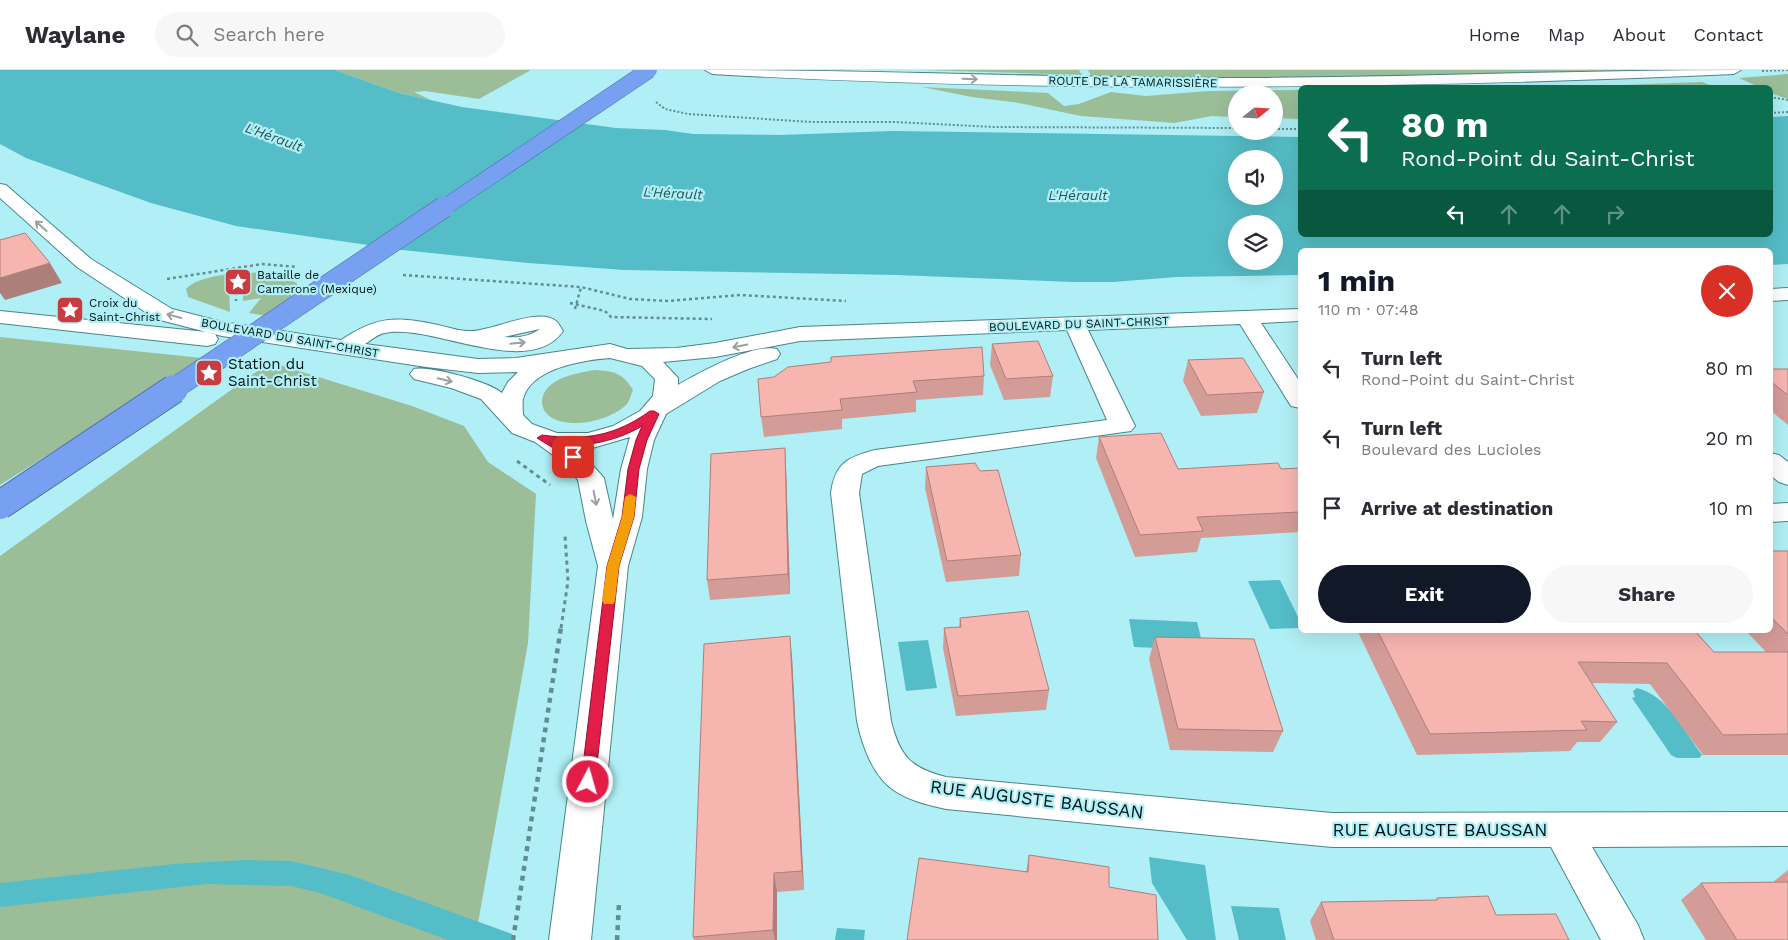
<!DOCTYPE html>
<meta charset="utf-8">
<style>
body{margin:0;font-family:"Work Sans",sans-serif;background:#f7f7f7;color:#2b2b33;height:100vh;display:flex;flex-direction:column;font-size:19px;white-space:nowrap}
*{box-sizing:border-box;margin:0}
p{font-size:16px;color:#7c7c81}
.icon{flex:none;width:28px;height:28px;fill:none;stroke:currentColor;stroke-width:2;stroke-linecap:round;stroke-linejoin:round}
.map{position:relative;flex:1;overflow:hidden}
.details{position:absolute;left:1298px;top:178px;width:475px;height:385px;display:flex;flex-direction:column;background:#fff;border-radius:8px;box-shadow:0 5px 20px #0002}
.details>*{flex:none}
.banner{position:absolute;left:1298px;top:15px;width:475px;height:152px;border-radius:8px;box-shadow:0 5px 20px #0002;background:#0b6e4f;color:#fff;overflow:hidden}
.needle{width:32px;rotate:72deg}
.controls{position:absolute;left:1228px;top:15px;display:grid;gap:10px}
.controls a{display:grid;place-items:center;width:55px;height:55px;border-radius:50%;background:#fff;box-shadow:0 5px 20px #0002;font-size:25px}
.pin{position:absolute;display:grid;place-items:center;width:42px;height:42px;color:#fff;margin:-21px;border-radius:10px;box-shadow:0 2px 8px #0006}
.me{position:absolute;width:55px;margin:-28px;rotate:6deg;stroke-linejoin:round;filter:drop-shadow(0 0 4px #0008)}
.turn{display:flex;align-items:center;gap:18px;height:105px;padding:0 20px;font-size:22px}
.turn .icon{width:65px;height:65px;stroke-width:2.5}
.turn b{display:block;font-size:35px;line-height:42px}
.lanes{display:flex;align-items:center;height:48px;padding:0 20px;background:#0003;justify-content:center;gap:25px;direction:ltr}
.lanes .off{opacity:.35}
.round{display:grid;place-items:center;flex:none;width:52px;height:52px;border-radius:26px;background:#f7f7f7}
.headline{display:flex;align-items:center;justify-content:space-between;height:85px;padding:0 20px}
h1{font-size:30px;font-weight:700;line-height:38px;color:#111827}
.cta{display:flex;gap:10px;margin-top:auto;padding:10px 20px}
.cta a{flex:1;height:58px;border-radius:30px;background:#111827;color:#fff;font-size:20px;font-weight:700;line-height:58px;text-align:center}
.cta a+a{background:#f7f7f7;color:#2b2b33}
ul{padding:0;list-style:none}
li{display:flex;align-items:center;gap:15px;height:70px;padding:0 20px}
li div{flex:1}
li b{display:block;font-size:19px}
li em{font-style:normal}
header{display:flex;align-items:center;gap:30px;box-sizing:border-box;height:70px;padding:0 25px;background:#fff;border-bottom:1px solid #e1e1e2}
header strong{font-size:24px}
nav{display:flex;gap:28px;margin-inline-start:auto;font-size:18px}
.search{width:350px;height:45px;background:#f7f7f7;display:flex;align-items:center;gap:12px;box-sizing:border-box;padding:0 18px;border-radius:28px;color:#7c7c81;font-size:19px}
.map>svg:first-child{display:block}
</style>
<header>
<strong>Waylane</strong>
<div class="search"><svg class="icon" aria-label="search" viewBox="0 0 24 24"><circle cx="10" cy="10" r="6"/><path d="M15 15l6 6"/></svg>Search here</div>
<nav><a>Home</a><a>Map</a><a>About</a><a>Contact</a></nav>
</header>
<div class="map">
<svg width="1788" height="870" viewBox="0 0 1788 870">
<rect width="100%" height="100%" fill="#b0eff5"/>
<path fill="#9bbe99" d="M335,0H531L479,29L425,21L414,22L431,30L399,23Z
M923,0H1079L1082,5Z
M1088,0H1679L1533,7L1093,9Z
M1788,4V29L1770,23V18L1759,17L1739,8Z
M1702,12L1715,17H1570Z
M922,17L1048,23L1064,36L1079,34L1111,22L1146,26L1208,21L1300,20V49L1274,48V24H1236V47L1212,46L1174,53L1081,46L1019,33L972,27Z
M268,202L297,213L295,228L267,246L249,243L261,228L243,231V216L251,211V208C243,204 233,207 226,213L229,219L230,242L188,227L186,219C200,203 247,203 268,202Z
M0,267L202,288L0,415Z
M270,292L412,336L464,356L488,392L536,424L528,573L475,870H0V486Z
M595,300C614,301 623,303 633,320C631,324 630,330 627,334C611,351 567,361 548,345C544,341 542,337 542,331C544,308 577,303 595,300Z"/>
<path fill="#55bdc7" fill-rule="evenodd" d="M0,0H335L399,23L462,37L616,58L665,60L693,64L780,65L892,61L1300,67V165H1770V47L1788,46V194L1770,195V180H1300V205L1177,207L1113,212H1073L897,205L624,200L528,193L402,180L236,156L151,133L26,88L0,74ZM1236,89H1274V126H1236ZM1236,154H1274V191H1236Z
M1280,510L1300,551V558L1270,559L1248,511Z
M1129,549L1197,552L1204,580L1134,577Z
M928,570L937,618L906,621L898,572Z
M1637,618C1667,625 1684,661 1702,685L1699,688H1677L1671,685L1632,628L1635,627L1633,621Z
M1149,787L1205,795L1216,870H1187L1152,813Z
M246,790L291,791L350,805L512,864L511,870H448L320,823L291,816L207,814L0,837V813L174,794Z
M1231,836L1279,838L1286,870H1239Z
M837,858L865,860L864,870H835Z"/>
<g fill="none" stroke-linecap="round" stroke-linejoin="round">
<g stroke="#48858b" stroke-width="2">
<path id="minor" d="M705,0C879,0 1052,8 1226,8C1397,8 1569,0 1741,0L1734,4C1394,19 1052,23 712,4Z
M0,114L6,115L91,189L172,239L223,252L341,270C377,246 396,246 438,255C448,257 458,261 468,261C490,263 539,235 557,252C559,254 561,258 563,261C529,310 431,253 385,263C378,264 371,270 365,274L478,289L516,288L610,274L627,279L676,278L715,273L800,257L1300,239V251L1261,253L1300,312V338L1291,336L1240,254L1088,260L1135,356L1131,361L878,396L862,404L859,423L891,651C900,687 911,698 946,707L1332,743L1788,742V776L1592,777L1638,855L1644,870H1601L1551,777H1332L946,739C929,735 910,731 895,721C873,707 862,675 857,651L831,423C835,393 848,387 875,380L1107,350L1067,260L800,271L715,287L663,292L678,308V315C699,303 753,273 777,279L780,284L777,289L748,299L720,311L666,344L654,370L647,399L642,447L628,496L591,870H549L598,496L586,451L578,410L564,393L535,372L512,363L481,329L451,318L414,309L410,304L414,299C429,295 490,312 502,323L508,312L518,302L478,303L426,297L222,266L156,249L77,197L0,128ZM540,259C528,267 518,268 504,267ZM610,288L642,296L655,309L653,326L640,341L613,356L588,363H557L532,354L523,345C523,340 522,334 523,329C531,298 583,290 610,288ZM630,367L621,399L613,449L604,408L578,379H589Z
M1788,218V230L1770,231V219Z
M0,241L207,262L215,264L218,269L215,274L207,276L0,253Z
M1770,383L1779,385L1788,392V415L1779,412L1770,405Z
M1788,433V451L1770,452V434Z"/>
</g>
<path stroke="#628e92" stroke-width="2" stroke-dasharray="2 2" stroke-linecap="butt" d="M1762,1L1788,0
M1770,27L1788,30
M656,32L665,39L688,44L811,52H895L994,57L1236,58
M1770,43L1788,42
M1274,59H1300"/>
<path stroke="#628e92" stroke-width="2.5" stroke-dasharray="3 3" stroke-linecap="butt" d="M403,205L581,217L630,229L668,231L740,225L846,231
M167,209L262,194L297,197
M236,217V231
M570,233L605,241L611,247L712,249
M575,239L581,217"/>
<path stroke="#628e92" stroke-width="3" stroke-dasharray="4 4" stroke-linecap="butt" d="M517,391L550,415
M561,558L568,511L565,465"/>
<path stroke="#628e92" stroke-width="4.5" stroke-dasharray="5 5" stroke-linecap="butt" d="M513,870L561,557
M617,870L619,833"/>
<use href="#minor" fill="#fff" fill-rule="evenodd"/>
<g stroke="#4e6fa4" stroke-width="17" stroke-linecap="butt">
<path id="highway-bridge-far2" d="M442,139L649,0"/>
</g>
<g stroke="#4e6fa4" stroke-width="22" stroke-linecap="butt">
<path id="highway-bridge-far1" d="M172,320L444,137"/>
</g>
<g stroke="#4e6fa4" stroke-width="30" stroke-linecap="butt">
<path id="highway-bridge" d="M0,435L174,319"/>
</g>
<use href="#highway-bridge-far2" stroke="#78a0f0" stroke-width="16"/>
<use href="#highway-bridge-far1" stroke="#78a0f0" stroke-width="21"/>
<use href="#highway-bridge" stroke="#78a0f0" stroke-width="28"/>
</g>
<path fill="#d49c97" d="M992,274L1053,306L1050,327L1004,330L990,295Z
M831,287L984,306L983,325L916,330V342L842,349V359L764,367L761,347L774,307L831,292Z
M1188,290L1264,322L1257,343L1201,346L1183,311Z
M1770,299H1788V355L1770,340Z
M1099,367L1178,399H1281L1300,398V462L1201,468L1197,482L1135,487L1096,388Z
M785,378L786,398L790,524L710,530L707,510Z
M926,397L1021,485L1019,506L946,512L925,418Z
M1770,481H1788V685H1703L1650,614L1592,613L1617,652L1600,672H1577L1570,681L1417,685L1357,560H1694L1714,582H1766L1745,560H1770Z
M960,548L1049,620L1046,640L956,646L943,578L944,558L959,557Z
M1155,567L1283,661L1273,682L1170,680L1149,589Z
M792,587L804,820L777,822V870H694L693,867Z
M1029,785L1109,817L1026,802Z
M1788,800V870H1706L1681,830L1701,813L1773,812Z
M1437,828L1496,845L1569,870H1316L1310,851L1321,832L1436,830Z"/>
<path fill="#ad7f7b" d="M50,193L62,213L5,230L0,223V208Z
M785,378L786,398L790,524L788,504Z
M790,566L792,587L804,820L802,801Z
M774,803L777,822V870H775L773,860Z"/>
<path fill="#f7b5b0" stroke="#ad7f7b" d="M25,163L50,193L0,208V170Z
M1038,271L1053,306L1006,309L992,274Z
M982,277L984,306L913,311L917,322L840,329L842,340L761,347L758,309L774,307L788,297L831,292V287Z
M1243,288L1264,322L1207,325L1188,290Z
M1770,299H1788V325L1770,311Z
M1161,363L1178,399L1278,393L1281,399L1300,398V442L1197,447L1203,461L1140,465L1099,367Z
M785,378L788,504L707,510L711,384Z
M975,393L980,401L998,400L1021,485L947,491L926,397Z
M1770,481H1788V564L1770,546Z
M1028,541L1049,620L958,626L944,558L961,557L960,548Z
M1377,560H1694L1714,582H1788V664L1723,665L1667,593L1578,592L1617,652L1581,651L1587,660L1430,664Z
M790,566L802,801L774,803L773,860L693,867L704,574Z
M1155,567L1254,569L1283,661L1178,659Z
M1029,785L1109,797V817L1156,825L1158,870H907L919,788L1028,802Z
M1788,812V870H1737L1701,813Z
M1488,826L1496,845L1556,844L1569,870H1334L1321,832L1437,830V828Z"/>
<defs><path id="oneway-shaft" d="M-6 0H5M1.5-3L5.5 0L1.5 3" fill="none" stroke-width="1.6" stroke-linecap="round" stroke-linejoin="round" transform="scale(1.25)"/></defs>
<g stroke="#99a1a2">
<use href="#oneway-shaft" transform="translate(970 9) rotate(2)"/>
<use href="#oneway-shaft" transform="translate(41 156) rotate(-139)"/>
<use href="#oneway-shaft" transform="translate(174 246) rotate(-165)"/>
<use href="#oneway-shaft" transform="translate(518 273) rotate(-6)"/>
<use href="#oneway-shaft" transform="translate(740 276) rotate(169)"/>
<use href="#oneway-shaft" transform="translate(445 310) rotate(14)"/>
<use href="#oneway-shaft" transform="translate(595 428) rotate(79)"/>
</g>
<path fill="#e11d48" stroke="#92132f" d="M650,341H654L659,344L647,370L639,399L634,447L619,496L595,712L593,717L588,719L583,717L581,712L607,496L622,447L628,399L636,370L642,356C619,370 586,378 559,374L577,384L578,387L577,389L573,390L537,368L542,365C585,371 615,366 650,341Z"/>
<path fill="#f59e0b" d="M630,424L636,427L634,447L619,496L615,531L613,534H604L602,531L607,496L622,447L625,427Z"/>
<defs>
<g id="sight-square" transform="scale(1.4375)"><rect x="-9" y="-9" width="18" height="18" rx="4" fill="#ca3b3f" stroke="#b0eff5"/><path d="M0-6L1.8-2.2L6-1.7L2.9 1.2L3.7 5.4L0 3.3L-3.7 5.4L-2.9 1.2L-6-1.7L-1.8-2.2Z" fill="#fff"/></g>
</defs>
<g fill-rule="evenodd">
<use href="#sight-square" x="238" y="212"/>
<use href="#sight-square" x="70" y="240"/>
<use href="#sight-square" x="209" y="303"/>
</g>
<g text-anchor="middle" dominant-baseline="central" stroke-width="4.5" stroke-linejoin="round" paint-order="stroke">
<g font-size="12" fill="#001416" stroke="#b0eff5">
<text transform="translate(1133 12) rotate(1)">ROUTE DE LA TAMARISSIÈRE</text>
<text transform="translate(1079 254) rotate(-2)">BOULEVARD DU SAINT-CHRIST</text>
<text transform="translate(290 268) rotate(10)">BOULEVARD DU SAINT-CHRIST</text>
</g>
<g font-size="12" fill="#001416" stroke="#b0eff5" text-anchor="start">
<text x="257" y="205">Bataille de<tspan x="257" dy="14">Camerone (Mexique)</tspan></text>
<text x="89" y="233">Croix du<tspan x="89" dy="14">Saint-Christ</tspan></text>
</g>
<g font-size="14" font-style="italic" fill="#265458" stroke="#b0eff5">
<text transform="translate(274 67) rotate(20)">L'Hérault</text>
<text transform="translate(673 123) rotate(3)">L'Hérault</text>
<text x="1078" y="125">L'Hérault</text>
</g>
<g font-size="15" fill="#001416" stroke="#b0eff5" text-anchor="start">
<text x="228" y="294">Station du<tspan x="228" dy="17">Saint-Christ</tspan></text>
</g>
<g font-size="18" fill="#001416" stroke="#b0eff5">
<text transform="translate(1037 729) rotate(7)">RUE AUGUSTE BAUSSAN</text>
<text x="1440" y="759">RUE AUGUSTE BAUSSAN</text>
</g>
</g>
</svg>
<div class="controls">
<a><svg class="needle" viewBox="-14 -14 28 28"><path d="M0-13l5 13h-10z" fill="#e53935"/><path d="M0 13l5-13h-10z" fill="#7c7c81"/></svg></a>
<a><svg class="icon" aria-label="sound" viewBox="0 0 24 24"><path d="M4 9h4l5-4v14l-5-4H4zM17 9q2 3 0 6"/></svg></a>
<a><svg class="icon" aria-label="layers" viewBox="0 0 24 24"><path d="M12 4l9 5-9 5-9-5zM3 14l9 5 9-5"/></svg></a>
</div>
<div class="pin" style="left:573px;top:387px;background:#d93025"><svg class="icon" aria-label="arrive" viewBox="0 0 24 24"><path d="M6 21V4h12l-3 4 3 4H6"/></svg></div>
<svg class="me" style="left:588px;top:712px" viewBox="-20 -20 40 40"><circle r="17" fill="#e11d48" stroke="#fff" stroke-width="3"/><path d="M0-11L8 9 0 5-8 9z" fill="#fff"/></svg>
<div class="banner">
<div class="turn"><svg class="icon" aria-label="left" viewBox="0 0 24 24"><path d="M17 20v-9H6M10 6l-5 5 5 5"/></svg><div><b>80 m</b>Rond-Point du Saint-Christ</div></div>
<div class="lanes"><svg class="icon" aria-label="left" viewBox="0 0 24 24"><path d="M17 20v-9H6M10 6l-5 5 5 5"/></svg><svg class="icon off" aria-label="ahead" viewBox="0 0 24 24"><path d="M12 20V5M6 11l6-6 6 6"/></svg><svg class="icon off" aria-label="ahead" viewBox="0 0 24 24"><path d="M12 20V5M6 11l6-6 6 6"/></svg><svg class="icon off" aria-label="right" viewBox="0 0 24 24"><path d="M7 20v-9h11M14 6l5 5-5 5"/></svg></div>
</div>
<section class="details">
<div class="headline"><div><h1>1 min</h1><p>110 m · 07:48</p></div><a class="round" style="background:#d93025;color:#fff"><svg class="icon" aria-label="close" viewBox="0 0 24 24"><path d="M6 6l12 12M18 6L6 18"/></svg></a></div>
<ul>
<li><svg class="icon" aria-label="left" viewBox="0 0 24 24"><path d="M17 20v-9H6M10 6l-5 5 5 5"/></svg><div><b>Turn left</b><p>Rond-Point du Saint-Christ</p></div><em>80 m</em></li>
<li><svg class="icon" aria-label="left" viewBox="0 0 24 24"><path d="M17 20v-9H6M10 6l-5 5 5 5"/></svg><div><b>Turn left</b><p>Boulevard des Lucioles</p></div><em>20 m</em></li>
<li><svg class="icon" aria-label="arrive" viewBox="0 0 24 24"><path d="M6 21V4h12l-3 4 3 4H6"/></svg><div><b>Arrive at destination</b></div><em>10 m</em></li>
</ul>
<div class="cta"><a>Exit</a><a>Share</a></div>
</section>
</div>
